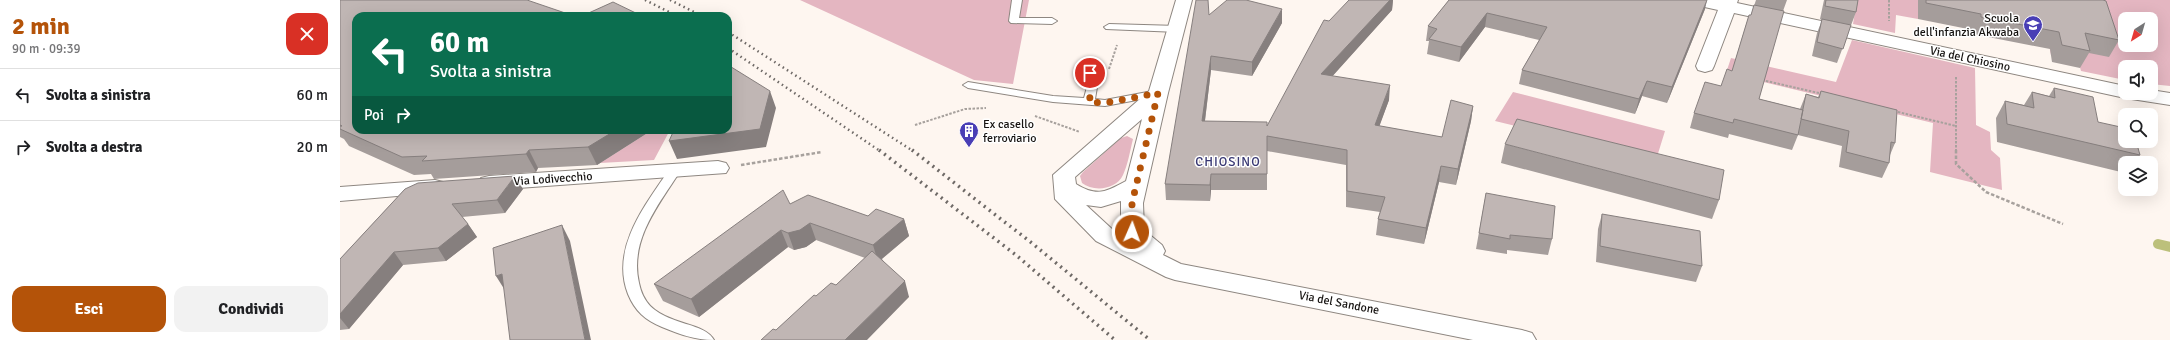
<!DOCTYPE html>
<html lang="it">
<meta charset="utf-8">
<style>
body{margin:0;font-family:Signika,sans-serif;background:#f2f2f2;color:#202124;height:100vh;display:flex;flex-direction:column;font-size:15px;white-space:nowrap}
*{box-sizing:border-box;margin:0}
p{font-size:13px;color:#757577}
.icon{flex:none;width:22px;height:22px;fill:none;stroke:currentColor;stroke-width:2;stroke-linecap:round;stroke-linejoin:round}
.map{position:relative;flex:1;overflow:hidden}
.drawer{display:flex;flex-direction:column;background:#fff;width:340px}
.drawer>*{flex:none}
.hud{position:absolute;left:12px;top:12px;width:380px;height:122px;border-radius:12px;box-shadow:0 4px 16px #0002;background:#0b6e4f;color:#fff;overflow:hidden}
.needle{width:26px;rotate:217deg}
.buttons{position:absolute;left:1778px;top:12px;display:grid;gap:8px}
.buttons a{display:grid;place-items:center;width:40px;height:40px;border-radius:8px;background:#fff;box-shadow:0 4px 16px #0002;font-size:20px}
.pin{position:absolute;display:grid;place-items:center;width:34px;height:34px;color:#fff;margin:-17px;border:2px solid #fff;border-radius:50%;box-shadow:0 1px 4px #0007}
.me{position:absolute;width:44px;margin:-22px;rotate:2deg;stroke-linejoin:round;filter:drop-shadow(0 0 3px #0008)}
.turn{display:flex;align-items:center;gap:14px;height:84px;padding:0 12px;font-size:18px}
.turn .icon{width:52px;height:52px;stroke-width:2.5}
.turn b{display:block;font-size:28px;line-height:34px}
.then{display:flex;align-items:center;height:38px;padding:0 12px;background:#0003;gap:8px;font-size:15px}
.round{display:grid;place-items:center;flex:none;width:42px;height:42px;border-radius:12px;background:#f2f2f2}
.overview{display:flex;align-items:center;justify-content:space-between;height:68px;padding:0 12px}
h1{font-size:24px;font-weight:700;line-height:30px;color:#b45309}
.cta{display:flex;gap:8px;margin-top:auto;padding:8px 12px}
.cta a{flex:1;height:46px;border-radius:12px;background:#b45309;color:#fff;font-size:16px;font-weight:700;line-height:46px;text-align:center}
.cta a+a{background:#f2f2f2;color:#202124}
ul{padding:0;list-style:none}
li{display:flex;align-items:center;gap:12px;height:52px;padding:0 12px;border-top:1px solid #e0e0e0}
li div{flex:1}
li b{display:block;font-size:15px}
li em{font-style:normal}
main{display:flex;flex:1;min-height:0}
.map>svg:first-child{display:block}
</style>
<main>
<section class="drawer">
<div class="overview"><div><h1>2 min</h1><p>90 m · 09:39</p></div><a class="round" style="background:#d93025;color:#fff"><svg class="icon" aria-label="close" viewBox="0 0 24 24"><path d="M6 6l12 12M18 6L6 18"/></svg></a></div>
<ul>
<li><svg class="icon" aria-label="left" viewBox="0 0 24 24"><path d="M17 20v-9H6M10 6l-5 5 5 5"/></svg><div><b>Svolta a sinistra</b></div><em>60 m</em></li>
<li><svg class="icon" aria-label="right" viewBox="0 0 24 24"><path d="M7 20v-9h11M14 6l5 5-5 5"/></svg><div><b>Svolta a destra</b></div><em>20 m</em></li>
</ul>
<div class="cta"><a>Esci</a><a>Condividi</a></div>
</section>
<div class="map">
<svg width="1830" height="340" viewBox="0 0 1830 340">
<rect width="100%" height="100%" fill="#fef6f0"/>
<path fill="#e4b6c1" fill-rule="evenodd" d="M460,0H689L673,84L634,80Z
M1517,0H1578V19L1556,15L1555,33L1513,24Z
M1666,0H1830V86L1811,84V67H1785V80L1741,71L1738,60L1711,55L1709,45ZM1785,19H1811V45H1785Z
M1512,40L1635,68L1636,125L1650,132L1651,150L1660,158L1662,190L1590,172L1593,123L1386,73L1391,58L1496,82Z
M1173,92L1325,131L1316,160L1155,121Z
M312,130H330L314,160L260,163Z
M787,136L793,139C790,151 788,164 783,175C776,190 753,192 742,183L740,176L743,172L781,138Z"/>
<g fill="none" stroke-linecap="round" stroke-linejoin="round">
<path stroke="#bcc07b" stroke-width="10" d="M1818,244L1830,247"/>
<g stroke="#8e8781" stroke-width="2">
<path id="service" d="M672,0H682L679,18H712L717,21L712,24L671,23L669,21Z
M769,24L838,26L843,29L838,32L766,29L764,27Z
M750,70L755,73L757,87L755,99L765,100L818,90L823,93L818,96L765,106L713,102L628,88L623,85L628,82L713,96L744,98L747,87L745,73Z
M335,166L341,170C319,204 289,240 299,283C303,303 314,312 332,319C345,325 367,327 374,340C355,340 339,334 322,327C305,320 295,311 288,294C270,248 306,204 331,167Z"/>
</g>
<g stroke="#8e8781" stroke-width="2">
<path id="minor" d="M836,0H852L828,93L803,203L804,230L822,245L825,251L823,255L841,264L1182,330L1192,333L1196,340H1133L835,280L826,277L756,241L715,199L713,175L809,91ZM802,119L786,181C766,192 757,197 736,184L735,177ZM781,201V234L772,229L746,205L761,207Z
M1348,0H1398L1397,3L1785,86V93H1811V90L1830,93V105L1785,98L1394,13L1374,66L1372,70L1365,72L1358,70L1356,66L1378,10L1351,4Z
M378,161L386,163L389,168L386,173L149,190L141,188L138,183L141,178L149,176Z
M95,180L103,182L106,187L103,192L0,201V187Z"/>
</g>
<path stroke="#a7a19d" stroke-width="2" stroke-dasharray="2.5 1.5" stroke-linecap="butt" d="M1549,0V21
M769,69L777,45
M1616,77V151
M1422,80L1483,94
M1554,111L1616,126
M695,116L740,132
M575,125L625,109L646,108"/>
<path stroke="#a7a19d" stroke-width="2.5" stroke-dasharray="3.5 2" stroke-linecap="butt" d="M1616,150V164L1646,192L1723,224
M401,165L482,152"/>
<use href="#service" fill="#fff" fill-rule="evenodd"/>
<use href="#minor" fill="#fff" fill-rule="evenodd"/>
<path stroke="#6e6966" stroke-width="2.5" stroke-dasharray="1.5 3.5" stroke-linecap="butt" d="M305,0L337,16
M330,0L362,16
M388,32L573,151
M388,48L540,151"/>
<path stroke="#6e6966" stroke-width="3.5" stroke-dasharray="2 4.5" stroke-linecap="butt" d="M539,150L676,255L775,340
M572,150L693,244L810,340"/>
</g>
<path fill="#a59d9b" d="M0,0L16,130H312L257,165L198,168L196,172L94,179L91,174L74,175L9,146L4,139L0,137Z
M1009,0H1053L1052,10L992,76L1049,100L1039,126L1102,137L1133,106L1131,121L1116,185L1099,182L1084,244L1036,235L1038,219L1040,212L1006,207V165L927,151V190H871L870,201L826,200L825,184L869,15L942,23L912,76L871,70L865,121L927,126Z
M1109,0L1365,9L1327,103L1302,96L1295,114L1179,84L1182,70L1199,40L1145,27L1119,62L1087,54L1089,41H1086L1088,26Z
M1416,0H1447L1443,11L1419,99L1460,109L1466,94L1478,97L1481,91L1555,143L1550,155L1549,163L1542,178L1499,167L1502,146L1458,135L1452,150L1389,134L1388,138L1350,128L1354,113L1381,86L1392,71L1409,15H1411Z
M1484,0H1518L1516,12L1497,63L1472,56L1477,33L1482,20L1480,19Z
M1578,0H1763L1779,40L1769,57L1749,53L1740,68L1712,62L1710,49L1633,34V30L1578,19Z
M1714,88L1800,155L1795,163H1785V173L1657,142L1656,118L1665,101L1684,105L1692,92L1709,96Z
M1165,144L1379,200L1372,219L1161,163Z
M65,189H183L165,213L122,217L128,224L137,237L106,261L63,265L9,329L0,330V259Z
M1146,193L1212,239L1208,255L1167,250V254L1136,249Z
M450,204L528,216L564,219L569,236L542,259L569,297L436,330L476,296L496,285L525,258L476,240L466,247L454,250L448,247L359,317L323,301L314,284Z
M1262,214L1362,266L1356,282L1256,262L1258,229Z"/>
<path fill="#867f7e" d="M1050,0H1053L1052,10L981,89V74Z
M1367,0L1365,9L1327,103L1332,87Z
M942,9V23L912,76V62Z
M1147,13L1145,27L1119,62L1121,47Z
M871,56V70L863,136L862,121Z
M1307,81L1302,96L1295,114L1299,99Z
M1050,85L1049,100L1034,141L1035,125Z
M430,91L436,108L426,147L337,159L329,141Z
M1133,106L1131,121L1116,185L1118,169Z
M276,130H312L257,165L248,147Z
M189,150L198,168L196,172L186,154Z
M1101,166L1099,182L1084,244L1086,228Z
M871,174V190L870,201V185Z
M175,176L183,189L165,213L157,200Z
M564,219L569,236L538,262L533,245Z
M470,223L476,240L466,247L454,250L448,233Z
M128,224L137,237L106,261L98,248Z
M222,225L230,241L251,340H245Z
M441,230L448,247L359,317L351,299Z
M54,252L63,265L9,329L0,318V314Z
M162,274L166,292L156,276Z
M565,281L569,297L527,340H505Z"/>
<path fill="#c0b6b4" stroke="#867f7e" d="M0,0H187L234,16H16V130H276L248,147L189,150L186,154L82,161L87,156L62,157L0,129V126H2L0,125Z
M856,0H868L869,15L887,0H906L942,9L912,62L871,56L862,121L927,122V126L984,20L989,21L1009,0H1050L981,74L1050,85L1035,125L1102,137L1111,100L1133,106L1118,169L1101,166L1086,228L1038,219L1045,197L1007,191V150L927,136V174H871L870,185L825,184Z
M1109,0H1367L1332,87L1307,81L1299,99L1182,70L1207,27L1147,13L1121,47L1089,39L1097,29L1088,26Z
M1486,0H1518L1516,12L1485,6Z
M1586,0H1763L1766,1L1779,40L1745,33L1750,51L1722,45L1719,32L1641,17V14L1586,3Z
M273,2L302,16H242Z
M1414,5L1444,11L1419,99L1463,110L1458,135L1394,119L1393,123L1354,113L1365,82L1381,86L1387,69L1392,71L1409,15H1411Z
M1482,19L1511,25L1503,49L1477,42Z
M388,65L430,91L420,129L329,141L334,130H388Z
M1714,88L1753,97L1758,122L1785,128V141H1796L1800,155L1667,124L1665,101L1694,108L1692,92L1715,98Z
M1481,91L1557,110L1555,143L1551,142L1549,163L1506,152L1509,131L1461,119L1466,94L1479,98Z
M1177,119L1384,170L1379,200L1165,144Z
M175,176L157,200L112,204L128,224L98,248L54,252L0,314V259L65,189L78,183Z
M443,190L450,204L468,195L528,216L536,209L564,219L533,245L470,223L460,230L448,233L441,230L351,299L314,284Z
M1146,193L1215,206L1212,239L1170,235V239L1139,233Z
M1262,214L1360,231L1362,266L1260,246Z
M222,225L245,340H170L162,274L156,276L153,248Z
M532,251L565,281L505,340H421L433,329L436,330L474,295L476,296L491,283L496,285Z"/>
<g fill="none" stroke-linecap="round" stroke-linejoin="round">
<path stroke="#b45309" stroke-width="7" stroke-dasharray="0 12.6" d="M750,73L752,87L749,102L765,103L818,93L792,203V232"/>
</g>
<defs>
<g id="school-pin" transform="scale(1)"><path d="M0 17L-7.5 6A9.5 9.5 0 1 1 7.5 6Z" fill="#493eb5" stroke="#fff"/><path d="M0-5L7-2L0 1L-7-2ZM-4 1L0 2.5L4 1V4Q0 6-4 4Z" fill="#fff"/></g>
<g id="building-pin" transform="scale(1)"><path d="M0 17L-7.5 6A9.5 9.5 0 1 1 7.5 6Z" fill="#493eb5" stroke="#fff"/><path d="M-4-6H4V6H1V3H-1V6H-4ZM-2.5-4.3h1.7v1.8h-1.7ZM.8-4.3h1.7v1.8H.8ZM-2.5-1h1.7V.8h-1.7ZM.8-1h1.7V.8H.8Z" fill="#fff"/></g>
</defs>
<g fill-rule="evenodd">
<use href="#school-pin" x="1693" y="25"/>
<use href="#building-pin" x="629" y="131"/>
</g>
<g text-anchor="middle" dominant-baseline="central" stroke-width="3" stroke-linejoin="round" paint-order="stroke">
<g font-size="12" fill="#161311" stroke="#fff" text-anchor="end">
<text x="1679" y="18">Scuola<tspan x="1679" dy="14">dell'infanzia Akwaba</tspan></text>
<text x="643" y="124" text-anchor="start">Ex casello<tspan x="643" dy="14">ferroviario</tspan></text>
</g>
<g font-size="12" fill="#161311" stroke="#fff">
<text transform="translate(1630 59) rotate(12)">Via del Chiosino</text>
<text transform="translate(213 179) rotate(-4)">Via Lodivecchio</text>
<text transform="translate(999 303) rotate(11)">Via del Sandone</text>
</g>
<g font-size="13" letter-spacing="1" fill="#383773" stroke="#fff">
<text x="888" y="162">CHIOSINO</text>
</g>
</g>
</svg>
<div class="buttons">
<a><svg class="needle" viewBox="-14 -14 28 28"><path d="M0-13l5 13h-10z" fill="#e53935"/><path d="M0 13l5-13h-10z" fill="#757577"/></svg></a>
<a><svg class="icon" aria-label="sound" viewBox="0 0 24 24"><path d="M4 9h4l5-4v14l-5-4H4zM17 9q2 3 0 6"/></svg></a>
<a><svg class="icon" aria-label="search" viewBox="0 0 24 24"><circle cx="10" cy="10" r="6"/><path d="M15 15l6 6"/></svg></a>
<a><svg class="icon" aria-label="layers" viewBox="0 0 24 24"><path d="M12 4l9 5-9 5-9-5zM3 14l9 5 9-5"/></svg></a>
</div>
<div class="pin" style="left:750px;top:73px;background:#d93025"><svg class="icon" aria-label="arrive" viewBox="0 0 24 24"><path d="M6 21V4h12l-3 4 3 4H6"/></svg></div>
<svg class="me" style="left:792px;top:232px" viewBox="-20 -20 40 40"><circle r="17" fill="#b45309" stroke="#fff" stroke-width="3"/><path d="M0-11L8 9 0 5-8 9z" fill="#fff"/></svg>
<div class="hud">
<div class="turn"><svg class="icon" aria-label="left" viewBox="0 0 24 24"><path d="M17 20v-9H6M10 6l-5 5 5 5"/></svg><div><b>60 m</b>Svolta a sinistra</div></div>
<div class="then">Poi<svg class="icon" aria-label="right" viewBox="0 0 24 24"><path d="M7 20v-9h11M14 6l5 5-5 5"/></svg></div>
</div>
</div>
</main>
